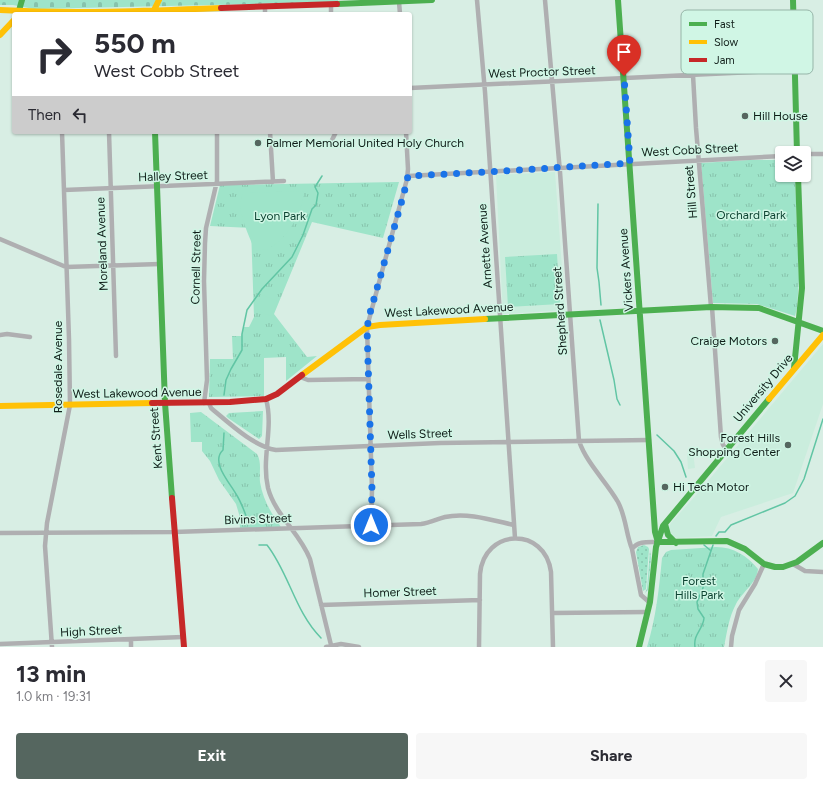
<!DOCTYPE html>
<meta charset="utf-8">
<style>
body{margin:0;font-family:Figtree,sans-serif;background:#f7f7f7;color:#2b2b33;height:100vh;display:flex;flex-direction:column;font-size:15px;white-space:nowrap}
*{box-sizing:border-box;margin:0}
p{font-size:13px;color:#7c7c81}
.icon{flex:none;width:22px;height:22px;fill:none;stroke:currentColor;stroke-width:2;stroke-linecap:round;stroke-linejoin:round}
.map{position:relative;height:647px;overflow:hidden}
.details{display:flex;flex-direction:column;background:#fff;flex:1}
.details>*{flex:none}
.guide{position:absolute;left:12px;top:12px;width:400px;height:122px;border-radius:4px;box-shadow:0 1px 3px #0004;background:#fff;color:#2b2b33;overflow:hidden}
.fabs{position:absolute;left:775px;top:146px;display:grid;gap:8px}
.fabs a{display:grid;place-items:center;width:36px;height:36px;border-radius:4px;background:#fff;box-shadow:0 1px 3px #0004;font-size:20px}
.pin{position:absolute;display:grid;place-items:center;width:34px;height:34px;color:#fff;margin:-41px -17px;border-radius:50% 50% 50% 0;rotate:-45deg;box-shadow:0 0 4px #0007}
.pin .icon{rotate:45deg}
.me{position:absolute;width:44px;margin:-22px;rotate:0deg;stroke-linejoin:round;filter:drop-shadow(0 0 3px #0008)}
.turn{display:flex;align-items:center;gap:14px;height:84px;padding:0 16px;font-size:18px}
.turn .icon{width:52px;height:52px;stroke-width:2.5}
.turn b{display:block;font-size:28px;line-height:34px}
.then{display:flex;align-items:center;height:38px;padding:0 16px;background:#0003;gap:8px;font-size:15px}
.round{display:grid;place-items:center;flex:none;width:42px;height:42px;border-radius:4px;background:#f7f7f7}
.summary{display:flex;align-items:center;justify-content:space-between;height:68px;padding:0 16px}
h1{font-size:24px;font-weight:700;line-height:30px}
.primary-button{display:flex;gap:8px;margin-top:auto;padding:8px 16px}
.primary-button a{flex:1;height:46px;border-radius:4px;background:#55665f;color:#fff;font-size:16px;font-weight:700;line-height:46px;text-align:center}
.primary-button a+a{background:#f7f7f7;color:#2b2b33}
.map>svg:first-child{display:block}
</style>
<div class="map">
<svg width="823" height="647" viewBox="0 0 823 647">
<defs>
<pattern id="grass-dots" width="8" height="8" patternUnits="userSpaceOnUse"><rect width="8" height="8" fill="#9ee4c9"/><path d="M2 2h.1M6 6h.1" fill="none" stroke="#87c3ac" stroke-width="1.8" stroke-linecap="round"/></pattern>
<pattern id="cemetery-stones" width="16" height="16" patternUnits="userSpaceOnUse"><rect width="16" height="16" fill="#9ee4c9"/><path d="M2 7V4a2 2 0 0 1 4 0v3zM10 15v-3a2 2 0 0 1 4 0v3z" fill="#87c3ac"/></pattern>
<pattern id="park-tufts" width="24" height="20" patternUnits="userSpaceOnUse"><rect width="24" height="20" fill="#9ee4c9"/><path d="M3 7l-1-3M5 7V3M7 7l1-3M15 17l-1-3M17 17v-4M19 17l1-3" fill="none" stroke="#87c3ac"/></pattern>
</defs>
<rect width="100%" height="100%" fill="#d8eee4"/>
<path fill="#caeddd" d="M555,172L565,310L503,314L496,175Z
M823,344V404L793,493L721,517L712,536L678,538L671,536L669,527L671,523L697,494Z
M693,452L695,468L688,469L687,453Z"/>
<path fill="url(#grass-dots)" d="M644,545L648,547L649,549L646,589L643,591L636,552L638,547Z
M650,549L651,558L648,590L645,593L647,589Z"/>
<path fill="url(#cemetery-stones)" d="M0,0H338V2L34,9L13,5H0Z"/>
<path fill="url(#park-tufts)" d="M749,160H782V175H795L799,279L797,308L795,316L757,304L713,303L701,163Z
M399,182L383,238L312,222L274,314L307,357L317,356L286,381V357L264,358V396L209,397L210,359H233L232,336H241L244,327H249L254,317L251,228L210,226L220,185Z
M557,254L560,304L508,307L505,257Z
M263,411L262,436L259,439L228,418L226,416L229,413Z
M201,412L257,454C262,462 259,473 260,482C263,500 271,513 281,527L240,529L239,514L236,504L219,480L210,461L202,451V442H191L190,413Z
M716,547C734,547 747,556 758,569C757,583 742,592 736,604C729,617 727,632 724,647H647C656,618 659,589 662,558L666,552L671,550Z"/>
<path fill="#9ee4c9" d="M304,191C303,212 287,240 268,249C264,250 259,250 255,251C250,237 234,207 243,194H248V193Z
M755,199H764L765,208L755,209Z
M262,295L277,301L271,316L255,310Z"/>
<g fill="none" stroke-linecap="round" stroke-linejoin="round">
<path stroke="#61c5a4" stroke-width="1.5" d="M598,204L597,268L599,282L601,305
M600,320L614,380L617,399L620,405
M224,395L226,380L231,369L242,350V334L247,310L262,289L292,257L303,235L312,209L316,205L318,193L315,187L322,176
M224,433L223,450C210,462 230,483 236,494C242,503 245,514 249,523
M657,435L674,451L681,462L686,477
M716,536L719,532H725L731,525L785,503L795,496L804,479L823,419
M259,545H267C289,573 295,612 321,638
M704,545L710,550
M695,647C693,634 703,630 704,618L698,609L697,602L703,588V574L713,545"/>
<path stroke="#afafb1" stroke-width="4.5" d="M477,0L485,92L515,538
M545,0L560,172L579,441C587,464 606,481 618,502C626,517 626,534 632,549L641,595L649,602
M399,2L400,14
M331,4V14
M265,7V14
M693,75L696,128L711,307
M410,88L794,70
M109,132L116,356
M270,132L273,182
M332,140L336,132
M804,154H823
M408,176L782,156
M64,190L284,181
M0,239L66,267L160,264
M712,307L721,437L723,445L727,449
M0,335L7,334L30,337
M300,377L308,380L368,379
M266,399C274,428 261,458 268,488C275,515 300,533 310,559L331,645
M204,403L207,380L204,281L205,243L206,228L217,181V132
M209,403L211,408C229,423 253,446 276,450L440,443L649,440
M371,525L372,490L367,327L407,179L408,169L406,132
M0,533L174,532L421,524C430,523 437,519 445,517C467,512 492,520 514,525
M632,549C638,541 647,542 657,542
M793,564L805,571L823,572
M321,605L480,600
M553,613L647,612
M131,639V647
M0,644L183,637
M52,647L45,546L47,523L70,405L69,339L62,132
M326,647L341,644L359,647
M479,647L480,574C484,528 545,526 551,572L553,647
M731,647L732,636L739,610L755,584L764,564"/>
<path stroke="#4caf50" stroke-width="6" d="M618,0L655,532L657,539
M793,0L797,153
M337,4L432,0
M18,14L22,0
M155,132L165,403L172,498
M485,319L711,307L759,308L823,331
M794,368L802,288L798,175
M665,524L668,535L676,543
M657,542L727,541L745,549L764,564L775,567H783L797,562L823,543
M639,647L650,602L656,547L663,526L769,399"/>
<path stroke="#ffc107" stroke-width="6" d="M0,10C74,14 148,11 221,8
M153,12L159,0
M0,35L14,20
M302,375L367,327L380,325L485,319
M769,399L823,335
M0,406L152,403"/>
<path stroke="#c62828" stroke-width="6" d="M221,8L337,4
M152,403L230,402L266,399L277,394L302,375
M172,498L184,647"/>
</g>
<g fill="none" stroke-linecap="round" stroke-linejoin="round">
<path stroke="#1a73e8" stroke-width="7" stroke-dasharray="0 12.6" d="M371,525L372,490L367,328L370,313L404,193L408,176L504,171L630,163L624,76"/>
</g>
<g fill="#55665f" stroke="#d0f6e5" stroke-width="1.5">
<circle cx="745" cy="116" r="4"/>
<circle cx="258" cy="143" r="4"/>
<circle cx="775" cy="341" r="4"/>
<circle cx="788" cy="445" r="4"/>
<circle cx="665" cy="487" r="4"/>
</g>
<g text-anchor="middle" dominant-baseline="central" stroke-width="3" stroke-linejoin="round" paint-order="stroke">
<g font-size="12" fill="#0f1d18" stroke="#d0f6e5">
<text transform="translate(542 72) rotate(-2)">West Proctor Street</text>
<text transform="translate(690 150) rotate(-3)">West Cobb Street</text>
<text transform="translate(173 176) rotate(-2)">Halley Street</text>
<text transform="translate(691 192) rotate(-95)">Hill Street</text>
<text transform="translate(102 244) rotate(-92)">Moreland Avenue</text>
<text transform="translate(485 246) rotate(-94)">Arnette Avenue</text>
<text transform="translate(196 267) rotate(-89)">Cornell Street</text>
<text transform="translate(626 270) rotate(-94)">Vickers Avenue</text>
<text transform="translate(449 310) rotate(-3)">West Lakewood Avenue</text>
<text transform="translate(560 311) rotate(-94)">Shepherd Street</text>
<text transform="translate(58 367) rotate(-90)">Rosedale Avenue</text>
<text transform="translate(763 388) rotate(-50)">University Drive</text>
<text transform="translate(137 393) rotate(-1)">West Lakewood Avenue</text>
<text transform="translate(420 434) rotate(-2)">Wells Street</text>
<text transform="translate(156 438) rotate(-94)">Kent Street</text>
<text transform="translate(258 519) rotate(-2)">Bivins Street</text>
<text transform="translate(400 592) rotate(-2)">Homer Street</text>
<text transform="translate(91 631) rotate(-3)">High Street</text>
</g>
<g font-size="12" fill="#0f1d18" stroke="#d0f6e5" text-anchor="start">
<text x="753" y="116">Hill House</text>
<text x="266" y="143">Palmer Memorial United Holy Church</text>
<text x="767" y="341" text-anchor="end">Craige Motors</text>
<text x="780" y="438" text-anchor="end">Forest Hills<tspan x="780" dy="14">Shopping Center</tspan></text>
<text x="673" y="487">Hi Tech Motor</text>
</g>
<g font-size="12" fill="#0d4432" stroke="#d0f6e5">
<text x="751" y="215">Orchard Park</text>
<text x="280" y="216">Lyon Park</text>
<text x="699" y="581">Forest<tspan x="699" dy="14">Hills Park</tspan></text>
</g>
</g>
<rect x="681" y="10" width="132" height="64" rx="6" fill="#d0f6e5" stroke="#96b5a8" stroke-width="1"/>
<rect x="689" y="22" width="18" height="4" fill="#4caf50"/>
<rect x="689" y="40" width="18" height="4" fill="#ffc107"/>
<rect x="689" y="58" width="18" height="4" fill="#c62828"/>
<g font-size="11" fill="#0f1d18">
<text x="714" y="28">Fast</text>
<text x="714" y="46">Slow</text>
<text x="714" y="64">Jam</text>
</g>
</svg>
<div class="fabs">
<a><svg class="icon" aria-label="layers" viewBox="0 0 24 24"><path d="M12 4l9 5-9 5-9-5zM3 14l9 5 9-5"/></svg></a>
</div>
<div class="pin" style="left:624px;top:76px;background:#d93025"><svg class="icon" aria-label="arrive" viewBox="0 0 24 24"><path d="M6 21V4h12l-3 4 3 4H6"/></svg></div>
<svg class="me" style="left:371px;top:525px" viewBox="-20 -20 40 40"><circle r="17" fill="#1a73e8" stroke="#fff" stroke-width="3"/><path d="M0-11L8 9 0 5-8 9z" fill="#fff"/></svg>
<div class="guide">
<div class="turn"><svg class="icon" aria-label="right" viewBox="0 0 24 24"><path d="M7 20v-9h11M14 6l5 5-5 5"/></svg><div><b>550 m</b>West Cobb Street</div></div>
<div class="then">Then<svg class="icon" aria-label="left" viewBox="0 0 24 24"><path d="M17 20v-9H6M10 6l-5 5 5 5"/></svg></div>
</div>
</div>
<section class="details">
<div class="summary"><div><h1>13 min</h1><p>1.0 km · 19:31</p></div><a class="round"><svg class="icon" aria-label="close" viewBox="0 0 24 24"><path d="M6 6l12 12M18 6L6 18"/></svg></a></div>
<div class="primary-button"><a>Exit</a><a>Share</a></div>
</section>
